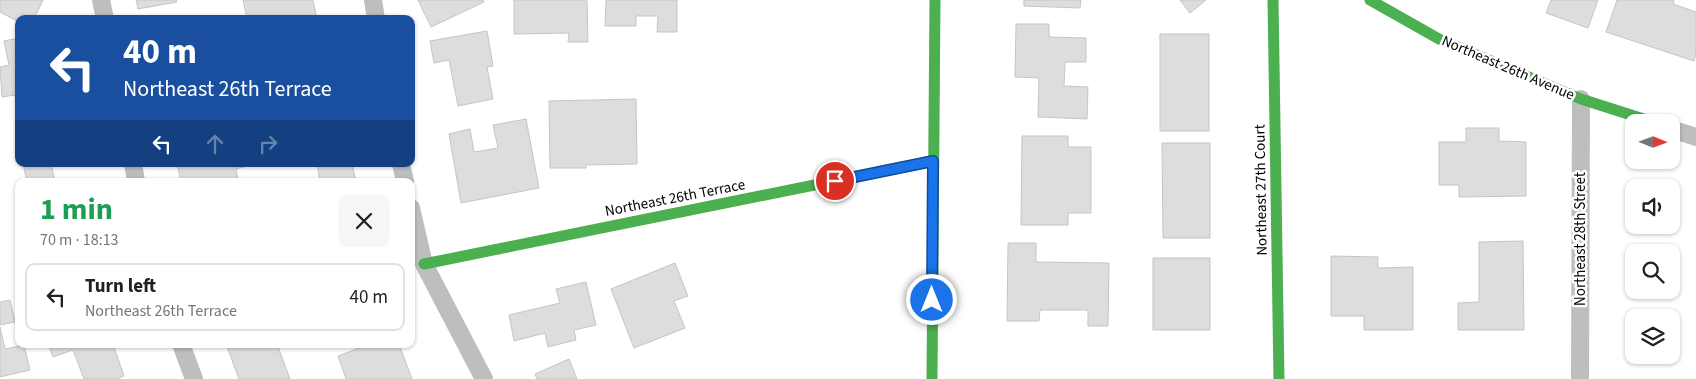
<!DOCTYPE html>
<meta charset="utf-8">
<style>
body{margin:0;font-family:"Source Sans 3",sans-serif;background:#f6f6f6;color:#202124;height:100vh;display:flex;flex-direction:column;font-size:19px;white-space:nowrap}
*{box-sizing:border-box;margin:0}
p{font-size:16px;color:#757577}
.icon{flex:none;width:28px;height:28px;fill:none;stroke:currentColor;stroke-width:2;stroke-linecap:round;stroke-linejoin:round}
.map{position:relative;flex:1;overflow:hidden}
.side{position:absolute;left:15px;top:178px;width:400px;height:170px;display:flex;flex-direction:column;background:#fff;border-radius:10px;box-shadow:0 1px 4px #0004}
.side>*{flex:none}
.guide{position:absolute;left:15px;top:15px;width:400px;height:152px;border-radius:10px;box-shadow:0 1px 4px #0004;background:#1a4fa0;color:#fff;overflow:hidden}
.needle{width:32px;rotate:91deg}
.controls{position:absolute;left:1625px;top:114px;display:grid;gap:10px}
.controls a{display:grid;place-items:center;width:55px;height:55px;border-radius:10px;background:#fff;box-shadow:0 1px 4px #0004;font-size:25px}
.pin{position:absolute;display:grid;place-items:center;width:42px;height:42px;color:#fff;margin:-21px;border:2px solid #fff;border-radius:50%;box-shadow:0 1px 5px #0007}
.me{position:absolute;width:55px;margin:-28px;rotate:0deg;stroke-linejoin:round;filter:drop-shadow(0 0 4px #0008)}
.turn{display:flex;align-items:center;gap:18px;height:105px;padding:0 25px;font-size:22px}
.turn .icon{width:65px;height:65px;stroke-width:2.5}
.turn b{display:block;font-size:35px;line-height:42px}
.lanes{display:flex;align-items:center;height:48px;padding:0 25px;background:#0003;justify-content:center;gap:25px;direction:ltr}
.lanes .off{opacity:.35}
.round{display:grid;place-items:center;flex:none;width:52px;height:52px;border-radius:10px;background:#f6f6f6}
.overview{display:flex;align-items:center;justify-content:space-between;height:85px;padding:0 25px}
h1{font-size:30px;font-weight:700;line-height:38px;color:#1e9e55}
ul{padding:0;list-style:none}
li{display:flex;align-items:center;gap:15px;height:68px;margin:0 10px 8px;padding:0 15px;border:2px solid #e0e0e0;border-radius:10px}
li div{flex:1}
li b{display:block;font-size:19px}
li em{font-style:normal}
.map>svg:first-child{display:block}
</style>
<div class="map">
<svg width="1696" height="379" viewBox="0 0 1696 379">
<rect width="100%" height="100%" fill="#fff"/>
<path fill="#ddd" stroke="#c5c5c5" d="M0,0H43L34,19H19V22L0,12Z
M136,0H176L177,2L138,9Z
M243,0H313L317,19H247Z
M418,0H483L484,2L431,27Z
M514,0H587L588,42H568L569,33L514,34Z
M606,0H677V32H657L658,16H636V26H605Z
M1024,0H1081L1080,8L1024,6Z
M1180,0H1206L1190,13Z
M1551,0H1598L1588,28L1546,13Z
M1617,0H1674L1673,4L1696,12V54L1694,61L1606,32Z
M1016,24H1049V37L1086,38V62H1065L1064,86L1088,87L1087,119L1038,117L1039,78L1015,77Z
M487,31L493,66L487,67L493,99L458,106L449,60L434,63L430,41Z
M1160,34H1209V131H1160Z
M19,38V116H18L15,95L2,97L0,67L9,65L4,41Z
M636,99L637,164L586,165V168H550L549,101Z
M526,119L539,188L461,203L449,134L470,129L474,152L498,148L493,125Z
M1466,128H1499V141L1526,142V196L1459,197V185H1439V142H1466Z
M1022,136H1068V147H1091V213H1068V225H1021Z
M1162,143H1210V238H1163Z
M23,164H51L55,181H27Z
M177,164H247V166L236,169L238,181H181Z
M317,164H352L356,181H320Z
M1523,241L1524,330H1458V303L1479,302V242Z
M1008,243H1036V262L1109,263L1108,326H1088V310H1040L1039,321H1007Z
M1331,256L1378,257V268L1413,267V330H1364V316H1331Z
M1153,258H1210V330H1153Z
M675,263L688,296L674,301L685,328L634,348L611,289Z
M586,282L596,325L574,330L576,340L548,347L545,333L514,341L509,315L560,303L556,289Z
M10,300L15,322L0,325V302Z
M0,327L5,349L24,345L30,370L0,377Z
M48,344H113L124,376L117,379H84L73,350L53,357Z
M226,344H277L290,379H239Z
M370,344H399L412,379H346L338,356Z
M569,359L577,379H537L535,374Z"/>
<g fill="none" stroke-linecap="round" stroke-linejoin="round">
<path stroke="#bebebe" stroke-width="18" d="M101,0L105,19
M373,0L376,19
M1671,129L1696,137
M133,164L136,181
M401,164L405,181
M411,208L424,264L484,379
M181,344L194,379
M1580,379L1581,99"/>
<path stroke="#4caf50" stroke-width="11" d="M1273,0L1279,379
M1370,0L1439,39L1581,99L1653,122
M424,264L933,161
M932,379L935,0"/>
</g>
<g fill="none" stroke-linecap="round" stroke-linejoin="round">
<g stroke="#114b97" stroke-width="12">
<path id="route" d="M835,181L933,161L932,300"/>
</g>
<use href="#route" stroke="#1a73e8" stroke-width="9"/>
</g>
<g text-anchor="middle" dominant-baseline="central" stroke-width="5" stroke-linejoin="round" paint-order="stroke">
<g font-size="15" fill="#000" stroke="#fff">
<text transform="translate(1508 68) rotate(23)">Northeast 26th Avenue</text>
<text transform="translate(1261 190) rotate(-91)">Northeast 27th Court</text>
<text transform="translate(675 198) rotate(-11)">Northeast 26th Terrace</text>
<text transform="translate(1580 239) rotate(-90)">Northeast 28th Street</text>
</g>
</g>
</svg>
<div class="controls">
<a><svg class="needle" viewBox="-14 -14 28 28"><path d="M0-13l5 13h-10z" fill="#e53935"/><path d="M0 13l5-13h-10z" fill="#757577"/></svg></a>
<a><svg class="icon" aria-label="sound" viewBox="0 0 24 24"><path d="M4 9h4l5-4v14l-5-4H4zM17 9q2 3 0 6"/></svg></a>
<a><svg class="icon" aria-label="search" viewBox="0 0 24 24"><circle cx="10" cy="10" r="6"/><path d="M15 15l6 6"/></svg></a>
<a><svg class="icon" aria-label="layers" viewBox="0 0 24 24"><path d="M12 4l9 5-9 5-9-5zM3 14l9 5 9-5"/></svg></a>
</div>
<div class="pin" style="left:835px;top:181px;background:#d93025"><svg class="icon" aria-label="arrive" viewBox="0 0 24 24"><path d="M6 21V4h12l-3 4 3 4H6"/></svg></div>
<svg class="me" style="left:932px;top:300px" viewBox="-20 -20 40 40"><circle r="17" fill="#1a73e8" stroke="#fff" stroke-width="3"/><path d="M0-11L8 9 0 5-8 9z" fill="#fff"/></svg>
<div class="guide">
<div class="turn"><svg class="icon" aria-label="left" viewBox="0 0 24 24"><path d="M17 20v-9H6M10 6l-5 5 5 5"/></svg><div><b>40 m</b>Northeast 26th Terrace</div></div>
<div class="lanes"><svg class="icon" aria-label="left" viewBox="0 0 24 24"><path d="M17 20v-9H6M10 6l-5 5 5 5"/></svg><svg class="icon off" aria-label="ahead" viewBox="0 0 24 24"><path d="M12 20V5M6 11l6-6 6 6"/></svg><svg class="icon off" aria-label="right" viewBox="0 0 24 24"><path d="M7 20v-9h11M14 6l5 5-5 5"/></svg></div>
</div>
<section class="side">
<div class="overview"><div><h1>1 min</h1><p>70 m · 18:13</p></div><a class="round"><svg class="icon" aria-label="close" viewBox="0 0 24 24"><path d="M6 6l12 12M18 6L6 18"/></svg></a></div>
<ul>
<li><svg class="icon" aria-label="left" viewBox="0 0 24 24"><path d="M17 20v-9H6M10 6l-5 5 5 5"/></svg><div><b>Turn left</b><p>Northeast 26th Terrace</p></div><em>40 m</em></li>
</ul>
</section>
</div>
